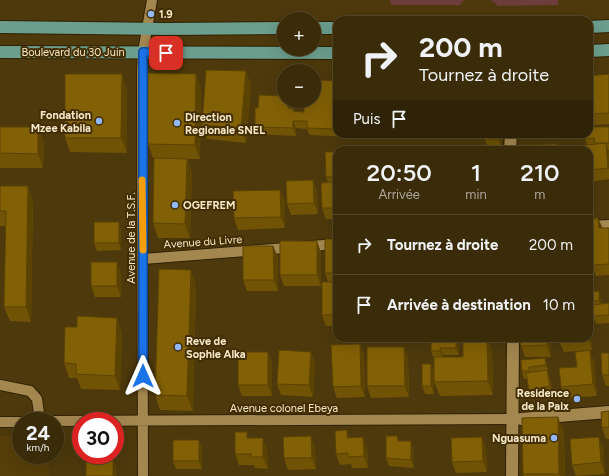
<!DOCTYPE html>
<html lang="fr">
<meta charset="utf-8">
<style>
body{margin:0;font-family:Figtree,sans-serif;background:#413312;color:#f1f3f6;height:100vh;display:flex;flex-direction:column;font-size:15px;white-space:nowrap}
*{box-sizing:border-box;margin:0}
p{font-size:13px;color:#aba79c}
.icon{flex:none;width:22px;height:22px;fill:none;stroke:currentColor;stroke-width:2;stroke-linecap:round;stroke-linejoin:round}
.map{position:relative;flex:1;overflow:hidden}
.details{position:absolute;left:333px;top:146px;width:260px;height:196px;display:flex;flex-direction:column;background:#3a2b09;border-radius:12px;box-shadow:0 4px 16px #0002,0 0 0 1px #54472a}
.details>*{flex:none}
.hud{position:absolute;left:333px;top:16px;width:260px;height:122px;border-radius:12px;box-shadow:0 4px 16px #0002,0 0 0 1px #54472a;background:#3a2b09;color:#f1f3f6;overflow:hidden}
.buttons{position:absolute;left:277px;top:12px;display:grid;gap:8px}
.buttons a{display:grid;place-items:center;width:44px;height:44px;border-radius:50%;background:#3a2b09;box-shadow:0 4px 16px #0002,0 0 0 1px #54472a;font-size:20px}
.speed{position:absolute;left:12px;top:412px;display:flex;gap:8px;font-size:20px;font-weight:700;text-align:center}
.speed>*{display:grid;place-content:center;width:52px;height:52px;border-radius:50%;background:#3a2b09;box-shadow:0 4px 16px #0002,0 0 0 1px #54472a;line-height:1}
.speed small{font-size:10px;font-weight:400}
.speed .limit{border:6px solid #d22;background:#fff;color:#111}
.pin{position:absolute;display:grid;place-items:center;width:34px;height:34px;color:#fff;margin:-17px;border-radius:8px;box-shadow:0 2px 6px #0006}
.me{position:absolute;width:44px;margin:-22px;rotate:0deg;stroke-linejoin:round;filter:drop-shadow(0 0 3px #0008)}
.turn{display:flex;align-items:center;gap:14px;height:84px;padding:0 20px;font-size:18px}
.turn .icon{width:52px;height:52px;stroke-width:2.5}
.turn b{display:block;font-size:28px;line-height:34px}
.then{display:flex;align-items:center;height:38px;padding:0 20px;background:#0003;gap:8px;font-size:15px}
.eta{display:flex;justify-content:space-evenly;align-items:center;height:68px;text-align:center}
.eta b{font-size:24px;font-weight:600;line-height:28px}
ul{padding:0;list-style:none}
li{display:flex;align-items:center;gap:12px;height:60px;padding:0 20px;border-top:1px solid #54472a}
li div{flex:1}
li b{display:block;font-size:15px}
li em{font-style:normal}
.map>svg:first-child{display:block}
</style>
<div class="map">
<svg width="609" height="476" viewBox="0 0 609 476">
<rect width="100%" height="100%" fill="#4d390c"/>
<path fill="#573f09" d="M0,436H21V455H48L49,476H0Z"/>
<path fill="#6c3d3b" d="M390,0H464L460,5H391Z
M491,0H558V5L498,6Z"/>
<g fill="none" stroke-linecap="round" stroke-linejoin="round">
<g stroke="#2f2103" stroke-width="12">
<path id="street" d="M589,226L609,225
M143,259L337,244
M0,385L30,391L37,399L40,421
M55,421L513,419
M0,422H21
M143,476L142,72L143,52L152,0"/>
</g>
<g stroke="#2f2103" stroke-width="14">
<path id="secondary" d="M510,150L511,134
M521,419L609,412
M512,476L513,338"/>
</g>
<g stroke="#2f2103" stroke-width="14">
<path id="primary" d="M0,27L166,29L284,28
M589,27L609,26
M314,28H337
M589,51L609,50
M0,52L337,53"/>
</g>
<use href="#street" stroke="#a4874f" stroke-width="10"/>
<use href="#secondary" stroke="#a4874f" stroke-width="12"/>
<use href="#primary" stroke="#6c9e8d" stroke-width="12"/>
</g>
<path fill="#705305" d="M246,71L251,85L246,143L207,139L202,125Z
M609,74V124L595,125V127H609V150H608L609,153V179L589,182V150L585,139L589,134V76Z
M337,81V134H350V137L310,135L307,129L296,128V136L257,134L255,127L258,108L284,101H290L291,104V108H293L295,112H304V104H299L298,101H314Z
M201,88L200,159H187L192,173L190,238H158L153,223L154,158H153L148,144Z
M127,89V153L70,152L65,138Z
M0,127H38L44,142L43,168H0Z
M502,134L501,148L488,147L485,140Z
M551,134H575V137L552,138Z
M337,152V219H326L322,208L328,183L326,177Z
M313,180L317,192L318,214L291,215L287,204Z
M0,186L33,201L31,322L10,321L4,307L6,226H0Z
M280,190L285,201V228L238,230L234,218Z
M589,219L602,228H609V275L596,276L592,265L591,254H589Z
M121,230V250L97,251L94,243Z
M337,239V326H326L322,315L328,282L325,273Z
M317,241L321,253V286H284L280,275Z
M273,246L278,257V291H247L243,280Z
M121,273V297H95L91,286Z
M196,284L193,411L160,410L155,395Z
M599,292L600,295L601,304L609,303V323L596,324L593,316L592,305L591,301Z
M589,314L592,350L564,352L559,341L589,338Z
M122,332L120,390L81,389L77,378H69L64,363Z
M431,338L459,344V355H443V357H463L492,350L493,395L440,396L434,382V359L431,351Z
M520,338H551V357H525L521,346Z
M360,344L364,355L365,397L337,398L333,387Z
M404,347L408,358L409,397L371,398L367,386Z
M268,352L272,363V396H242L238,385Z
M609,353V386H606L602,375Z
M521,360L548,366V373L550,378L553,394L531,397L529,390L527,379H524L522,371Z
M594,362L597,396L565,398L561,387Z
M315,363L313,397L281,395L277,384Z
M431,364L434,372V394H425L422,386Z
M609,411V439H606L602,428Z
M564,432L565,476H524L523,474Z
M397,436L399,441L413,448L414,468L389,466L386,458Z
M482,437L486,448L487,472L456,473L452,462Z
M249,438L267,449L268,469L255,468L254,465H239L235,454Z
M350,438L367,448L368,468H352L351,464L340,465L336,454Z
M199,440L202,448V469H176L173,461Z
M315,447L316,469L288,470L284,458Z
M603,448L605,474L576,476L572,465Z"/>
<path fill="#5b4304" d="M246,71L251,85L246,143L241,128Z
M122,74L127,89V153L121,138Z
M196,74L201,88L200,159L195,145Z
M288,101H290L291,104L290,116L288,108Z
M592,118L595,126L596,135L593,127Z
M293,121L296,128V136L293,128Z
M38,127L44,142L43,168L38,154Z
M499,134H502L501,148L499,140Z
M606,143L609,153V170L608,168Z
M187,159L192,173L190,238L185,224Z
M313,180L317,192L318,214L314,203Z
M28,186L33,201L31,322L26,307Z
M280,190L285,201V228L281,217Z
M598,218L603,229L599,228Z
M119,222L121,230V250L119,243Z
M317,241L321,253V286L317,275Z
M273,246L278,257V291L274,280Z
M117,262L121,273V297L117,286Z
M191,270L196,284L193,411L187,396Z
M599,291L600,295L601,304L599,301Z
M589,314L592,350L588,338H589Z
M117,318L122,332L120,390L115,376Z
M456,338H457L459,344V355L456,348Z
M487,338H488L492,350L493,395L488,381Z
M547,338H551V357L547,345Z
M360,344L364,355L365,397L361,386Z
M404,347L408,358L409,397L405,386Z
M440,348L443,355V358L440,351Z
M590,350L594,362L597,396L593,384Z
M268,352L272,363V396L268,385Z
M311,352L315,363L313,397L309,385Z
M545,358L548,366L549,373L546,365Z
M431,364L434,372V394L431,386Z
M547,370L550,378L553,394L550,386Z
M558,417L564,432L565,476H560L559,474Z
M347,430L351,441L347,438Z
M311,436L315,447L316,469L312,458Z
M363,437L367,448L368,468L364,456Z
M482,437L486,448L487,472L483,461Z
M599,437L603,448L605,474L601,462Z
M263,438L267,449L268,469L263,457Z
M199,440L202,448V469L199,461Z
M411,441L413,448L414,468L411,460Z
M113,459L116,467V476H113Z"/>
<path fill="#826006" stroke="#5b4304" d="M206,70L246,71L241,128L202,125Z
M148,73L196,74L195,145L148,144Z
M65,74H122L121,138H65Z
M609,74V113L589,114V76Z
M314,80L337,81V129L307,128V121H293V128L255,127V108H258L259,95L284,96V101H288V108H293V111L304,112V103H308V101H314Z
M589,118H592L593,127H609V143H595L594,138L585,139V134H589Z
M0,127H38V154L0,153Z
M485,134H499V140H485Z
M606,143L608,168L589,170V150H577V146Z
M557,144V150H524V145Z
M325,152H337V177H326Z
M154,158L187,159L185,224L153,223Z
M313,180L314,203L287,204L286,181Z
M337,182V208H322L321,183Z
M0,186H28L26,307H4L6,211H0Z
M280,190L281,217L234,218L233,191Z
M598,218L599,228H609V264L592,265L590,242L589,243V219Z
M94,222H119V243H94Z
M325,239H337V273H325Z
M280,241H317V275H280Z
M243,246H273L274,280H243Z
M91,262H117V286H91Z
M159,269L191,270L187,396L155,395Z
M322,282H337V315H322Z
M599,291V301H591L590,292Z
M609,303V315L593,316L592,305Z
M77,316L117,318L115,376L76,374V364L64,363L65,327H77Z
M431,338H456V348H440V351H431Z
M463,338H487L488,381L434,382V357H463Z
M520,338H547V345L521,346Z
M559,338H588L559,341Z
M360,344L361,386L333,387L331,345Z
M367,347H404L405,386H367Z
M279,350L311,352L309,385L277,384Z
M590,350L593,384L561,387L559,368L577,367L575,352Z
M238,352H268V385H238Z
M601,353H609V375H602Z
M545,358L546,365L529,367V371H522L521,360Z
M422,364H431V386H422Z
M547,370L550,386L529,390L526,373Z
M609,411V427L602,428L601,412Z
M558,417L559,474H523L522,418Z
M347,430V438L363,437L364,456L348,457V453L336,454L335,431Z
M235,432H247V438H263V457H251V454H235Z
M311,436L312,458H284L283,437Z
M386,436H397L398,441H411V460L386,458Z
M482,437L483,461L452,462L451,438Z
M599,437L601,462L572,465L570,439Z
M173,440H199V461H173Z
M86,455H99V459H113V476H86Z"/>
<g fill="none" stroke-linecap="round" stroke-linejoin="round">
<g stroke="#114b97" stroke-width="10">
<path id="route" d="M143,376V52L166,53"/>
</g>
<use href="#route" stroke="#1a73e8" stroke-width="7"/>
<path stroke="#f59e0b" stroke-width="7" d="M142,180L143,250"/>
</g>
<g fill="#93b7fd" stroke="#422e00" stroke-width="1.5">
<circle cx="151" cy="14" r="4"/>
<circle cx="99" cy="121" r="4"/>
<circle cx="177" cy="123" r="4"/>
<circle cx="175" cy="205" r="4"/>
<circle cx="178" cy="347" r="4"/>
<circle cx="577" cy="399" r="4"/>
<circle cx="554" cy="438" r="4"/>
</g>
<g text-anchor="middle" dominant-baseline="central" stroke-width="4" stroke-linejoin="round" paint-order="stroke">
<g font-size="11" font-weight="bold" fill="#f7e8cc" stroke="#422e00" text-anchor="start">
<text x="159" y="14">1.9</text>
<text x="91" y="115" text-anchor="end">Fondation<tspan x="91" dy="13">Mzee Kabila</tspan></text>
<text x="185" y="117">Direction<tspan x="185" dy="13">Regionale SNEL</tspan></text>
<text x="183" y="205">OGEFREM</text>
<text x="186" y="341">Reve de<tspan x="186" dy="13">Sophie Alka</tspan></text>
<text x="569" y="393" text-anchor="end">Residence<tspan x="569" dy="13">de la Paix</tspan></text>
<text x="546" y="438" text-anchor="end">Nguasuma</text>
</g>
<g font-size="11" fill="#f7e8cc" stroke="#422e00">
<text x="73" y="52">Boulevard du 30 Juin</text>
<text transform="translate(131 238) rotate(-90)">Avenue de la T.S.F.</text>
<text transform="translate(203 242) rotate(-4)">Avenue du Livre</text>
<text x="284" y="408">Avenue colonel Ebeya</text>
</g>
</g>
</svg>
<div class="buttons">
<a>+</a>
<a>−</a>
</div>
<div class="speed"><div>24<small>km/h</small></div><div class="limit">30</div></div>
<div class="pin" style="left:166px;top:53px;background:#d93025"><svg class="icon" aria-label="arrive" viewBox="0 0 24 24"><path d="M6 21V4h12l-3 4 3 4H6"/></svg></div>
<svg class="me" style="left:143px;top:376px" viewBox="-20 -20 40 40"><path d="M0-17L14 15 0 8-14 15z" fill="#1a73e8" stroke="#fff" stroke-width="4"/></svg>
<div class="hud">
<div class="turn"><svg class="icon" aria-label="right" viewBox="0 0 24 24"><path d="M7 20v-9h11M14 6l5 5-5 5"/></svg><div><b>200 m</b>Tournez à droite</div></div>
<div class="then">Puis<svg class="icon" aria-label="arrive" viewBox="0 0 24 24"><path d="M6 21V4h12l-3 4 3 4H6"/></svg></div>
</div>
<section class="details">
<div class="eta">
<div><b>20:50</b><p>Arrivée</p></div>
<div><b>1</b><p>min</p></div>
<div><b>210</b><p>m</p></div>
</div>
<ul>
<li><svg class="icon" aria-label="right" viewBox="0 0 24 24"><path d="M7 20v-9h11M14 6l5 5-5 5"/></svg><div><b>Tournez à droite</b></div><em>200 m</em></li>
<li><svg class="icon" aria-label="arrive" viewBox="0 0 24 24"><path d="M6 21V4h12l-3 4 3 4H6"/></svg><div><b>Arrivée à destination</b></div><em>10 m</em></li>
</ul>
</section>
</div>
